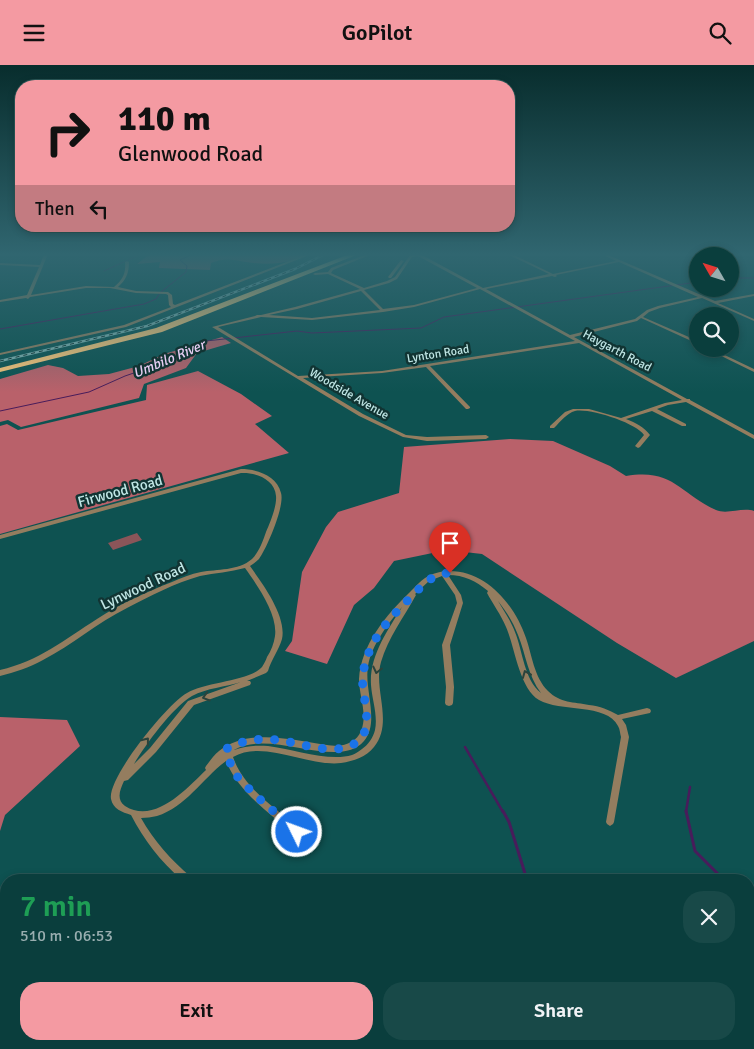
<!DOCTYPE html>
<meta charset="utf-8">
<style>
body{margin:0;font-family:Signika,sans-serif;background:#184948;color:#f1f3f6;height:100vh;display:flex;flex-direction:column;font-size:19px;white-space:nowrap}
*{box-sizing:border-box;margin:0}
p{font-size:16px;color:#99aeb0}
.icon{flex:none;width:28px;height:28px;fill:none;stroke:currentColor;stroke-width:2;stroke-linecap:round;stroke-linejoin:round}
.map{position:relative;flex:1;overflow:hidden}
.side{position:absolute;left:0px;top:809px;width:755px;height:176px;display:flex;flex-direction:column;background:#0a3e3d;border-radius:20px 20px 0 0;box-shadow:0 2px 8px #0003,0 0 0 1px #2a5757}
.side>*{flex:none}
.guide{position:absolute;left:15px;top:15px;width:500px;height:152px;border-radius:20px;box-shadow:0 2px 8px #0003,0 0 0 1px #2a5757;background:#f49aa2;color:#111;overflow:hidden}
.needle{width:32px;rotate:309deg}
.tools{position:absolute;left:689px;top:182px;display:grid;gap:10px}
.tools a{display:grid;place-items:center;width:50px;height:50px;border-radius:50%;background:#0a3e3d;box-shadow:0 2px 8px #0003,0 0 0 1px #2a5757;font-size:25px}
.pin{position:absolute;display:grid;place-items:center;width:42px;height:42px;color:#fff;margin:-51px -21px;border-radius:50% 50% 50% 0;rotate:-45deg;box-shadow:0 0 5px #0007}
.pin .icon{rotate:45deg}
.me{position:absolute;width:55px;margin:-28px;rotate:312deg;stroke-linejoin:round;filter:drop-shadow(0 0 4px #0008)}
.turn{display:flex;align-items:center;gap:18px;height:105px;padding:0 20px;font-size:22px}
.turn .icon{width:65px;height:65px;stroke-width:2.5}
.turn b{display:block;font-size:35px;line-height:42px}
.then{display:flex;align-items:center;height:48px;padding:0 20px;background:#0003;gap:10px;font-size:19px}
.round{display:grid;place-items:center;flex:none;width:52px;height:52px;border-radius:20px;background:#184948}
.head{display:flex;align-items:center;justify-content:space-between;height:85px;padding:0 20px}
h1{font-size:30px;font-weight:600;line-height:38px;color:#1e9e55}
.cta{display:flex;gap:10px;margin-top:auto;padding:10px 20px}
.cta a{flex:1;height:58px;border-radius:20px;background:#f49aa2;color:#111;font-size:20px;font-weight:600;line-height:58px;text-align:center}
.cta a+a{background:#184948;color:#f1f3f6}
header{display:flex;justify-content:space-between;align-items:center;height:65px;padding:0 20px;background:#f49aa2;color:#111;font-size:22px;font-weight:600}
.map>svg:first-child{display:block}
</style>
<header><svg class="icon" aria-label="menu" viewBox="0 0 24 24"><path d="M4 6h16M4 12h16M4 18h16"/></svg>GoPilot<svg class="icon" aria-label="search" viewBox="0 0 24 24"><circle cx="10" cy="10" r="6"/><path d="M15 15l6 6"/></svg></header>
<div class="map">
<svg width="754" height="984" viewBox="0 0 754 984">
<rect width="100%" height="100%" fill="#0e5251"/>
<path fill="#8b5559" d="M150,189H307C290,198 273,200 253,198C237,196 227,191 211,198L210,205L159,203L160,197L137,199Z
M137,468L142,475L113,485L108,478Z"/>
<path fill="#b9616a" d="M222,272L231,278L197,288L186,303L144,319L139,333L21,362L8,355L0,357V314L48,300L63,303L78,311L109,309L139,301L164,289Z
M198,306L241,329L272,351L255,359L289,388L0,469V361L7,359L18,365L146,335L147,320Z
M510,374L553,376L610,401L626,411C673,403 679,428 716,445C727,450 742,442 754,446V576L676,613L617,578L482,489L447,485L394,496L374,523L354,540L327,599L285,586L292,576L302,507L326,462L338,447L399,428L404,382Z
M0,652L67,655L80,681L5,750L0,766Z"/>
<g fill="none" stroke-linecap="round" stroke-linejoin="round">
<path stroke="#481c5b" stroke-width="1" d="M104,206L141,189
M730,213H754
M161,227L186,207L187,201L180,195L193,189
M0,264L144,239L156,234L160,228
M0,346L89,327L125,311L163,298L206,276L297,266L312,268L421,263L444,252L698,217"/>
<path stroke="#481c5b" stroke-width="2.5" d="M465,682L503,747
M686,747L690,722"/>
<path stroke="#481c5b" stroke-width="3" d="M503,746L509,757L527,815
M686,746L695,786L724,815
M749,839L754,844
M561,984L563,979"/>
<path fill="#947d5f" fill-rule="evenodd" d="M44,189H48L31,230L86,221L114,222C123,215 126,208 125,197L127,196L129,197C129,208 126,215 118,222L136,226L168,227L172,230L173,239L175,240L307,189H312L126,262L0,290V288L124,260L171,242L169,240L168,230L166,229L136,228L110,223H86L30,232L28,234L26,233L0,237V235L27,230L39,202L0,200V198L40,200Z
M367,189H372L333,205L331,208L364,223L387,216L395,212L410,190L423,189L422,190L483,223L549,209L507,189H512L553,209L616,196L601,189H606L715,236L754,229V231L718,238L754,254V256L702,233L660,243L649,247L643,252L698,276V279L641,253L637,256L574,272L687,334H690V335L754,370V374L686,337L668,340L657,344L686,359V361H682L652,346L626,354C636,358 644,362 650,370L640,382L638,383L635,381L644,370C636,358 590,343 575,346C567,348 560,357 554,363H550V361L565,347L573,344H589L621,353L665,338L682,335L579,278L430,301L470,342V343L468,344H466L426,302L382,308L303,313L363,349L406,370L427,372L486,370L489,372L486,374L427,376L403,372L359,351L212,262L255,251L257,250H261L295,242L360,224L328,209L315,210L313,209L315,208L328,207L331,203ZM418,191L477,223L414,240L383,244L364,225L389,218L397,214L412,192ZM619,197L698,232L658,241L647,245L635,254L570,270L486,224L552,211L555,212L557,211L556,210ZM480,224L575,276L382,306L298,311L218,262L261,252L312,255L383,247L414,242ZM361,226L380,245L312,253L269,250L297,244Z
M401,195L404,196L391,213H389L388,212Z
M707,284H712L754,304V307Z
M241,404C257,404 277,411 281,428C285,441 267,483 259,494C256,497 253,499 250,501C262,518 287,551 282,574C279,585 271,595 268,606L266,608L247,616H250L251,618L250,620L194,640L156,687L128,715L124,716C120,725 116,734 125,741C155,760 187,723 206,705L205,703L206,701C210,696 214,690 219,686C251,660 301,678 337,681C347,680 357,676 361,666C368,649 359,631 359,614C361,580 386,550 410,527C416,521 422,514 430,510C436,508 442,506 448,506C486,505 515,540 526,573C532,590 534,612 548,626C560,638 574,637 589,640C600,641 609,645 618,650L647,643L650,644L651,646L650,648L622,654L626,660L629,672L614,757L613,759L610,761L607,759L606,757L621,672C620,669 620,664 618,661C607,638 559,647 539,635C519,623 515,582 506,562C501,550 493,539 487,528L488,526C476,516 464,510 448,510L461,530L463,538L450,580L454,622L453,638L452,640L449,641L446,640L445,638L446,622L442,580L457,538L455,530L442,511L429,516L415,529L416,530C404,552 388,573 381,597C373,625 394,657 374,682C366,692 354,696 341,698C308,702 263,674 233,692C244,724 276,743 300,764L301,767L300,770L297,771L294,770C270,748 239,728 226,696C203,713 186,742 157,751C152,752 146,753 141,753C154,776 171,795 191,812L193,815H182C160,796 144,775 131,750C122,747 113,744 111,734C107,713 168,638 187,628C205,617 250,616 262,602C264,599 266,595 267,592C271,586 274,578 275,571C278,549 257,520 245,503C230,507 215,508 200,511C175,518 150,531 127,543C97,558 72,580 43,595C29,603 15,607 0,611V605C39,596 64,575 97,554C120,539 146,527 172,517C181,513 191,509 201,507C217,504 238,506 252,494C259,487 263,476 266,467C270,458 277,441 276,431C275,414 255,407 241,408L0,474V470ZM498,536C506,546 513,557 518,570C526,590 528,611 541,628C524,614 523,587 515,567C511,556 504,546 498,536ZM402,542C388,565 369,591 371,620C372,635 378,650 375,665C373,673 368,680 362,684C359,686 355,689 352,690C329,697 293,684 268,681C256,680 246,681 234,685C270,663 338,706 364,676C380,657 364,625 368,601C372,579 388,559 402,542ZM241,617L188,636L150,683L134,699C146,679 172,643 192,631C207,623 225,622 241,617Z"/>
<path fill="#fbc478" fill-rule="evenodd" d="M350,189H359L162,267L0,307V303L156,263Z"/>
<g stroke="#7cadac" stroke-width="2.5">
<path id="rail" d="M0,296L147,261L295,204L325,189"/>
</g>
<use href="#rail" stroke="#113433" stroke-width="1" stroke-dasharray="4" stroke-linecap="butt"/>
</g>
<path fill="#166261" d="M380,189H405L404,191Z"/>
<defs><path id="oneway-chevron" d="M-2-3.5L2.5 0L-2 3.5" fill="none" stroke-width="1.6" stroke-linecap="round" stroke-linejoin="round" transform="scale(1.25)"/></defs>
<g stroke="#2b433c">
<use href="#oneway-chevron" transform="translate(377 605) rotate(103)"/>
<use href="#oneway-chevron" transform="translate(526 609) rotate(-112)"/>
<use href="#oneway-chevron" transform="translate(206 632) rotate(163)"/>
<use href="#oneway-chevron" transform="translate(146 676) rotate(-52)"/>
</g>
<linearGradient id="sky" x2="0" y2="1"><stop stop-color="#082d2d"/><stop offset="0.58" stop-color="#306670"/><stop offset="1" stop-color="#306670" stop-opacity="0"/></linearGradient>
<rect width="754" height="327" fill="url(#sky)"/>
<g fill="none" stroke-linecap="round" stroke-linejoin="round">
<path stroke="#1a73e8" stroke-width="9" stroke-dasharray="0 16.2" d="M297,767L254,729L233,707L226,684C242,675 260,673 278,675C302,678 343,695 361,673C374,657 360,628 363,609C368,575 390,553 413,530C425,518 432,509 450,508"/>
</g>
<g text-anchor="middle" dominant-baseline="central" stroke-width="5" stroke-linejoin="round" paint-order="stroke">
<g font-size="12" fill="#c0e6e5" stroke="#113433">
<text transform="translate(617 286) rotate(28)">Haygarth Road</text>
<text transform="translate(438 289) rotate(-9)">Lynton Road</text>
<text transform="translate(349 329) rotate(30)">Woodside Avenue</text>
</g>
<g font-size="14" font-style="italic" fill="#e7cef3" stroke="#113433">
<text transform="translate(169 294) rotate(-23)">Umbilo River</text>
</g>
<g font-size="15" fill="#c0e6e5" stroke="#113433">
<text transform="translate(120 426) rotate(-15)">Firwood Road</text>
<text transform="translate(143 521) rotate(-25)">Lynwood Road</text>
</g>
</g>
</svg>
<div class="tools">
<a><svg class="needle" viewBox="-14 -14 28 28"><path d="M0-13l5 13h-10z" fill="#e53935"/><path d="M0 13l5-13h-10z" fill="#99aeb0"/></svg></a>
<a><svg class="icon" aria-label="search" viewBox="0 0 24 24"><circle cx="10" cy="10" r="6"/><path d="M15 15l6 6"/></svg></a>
</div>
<div class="pin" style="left:450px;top:508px;background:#d93025"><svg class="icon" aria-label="arrive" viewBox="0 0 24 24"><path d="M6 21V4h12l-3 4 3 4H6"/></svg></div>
<svg class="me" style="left:297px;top:767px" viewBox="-20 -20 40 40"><circle r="17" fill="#1a73e8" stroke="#fff" stroke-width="3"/><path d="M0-11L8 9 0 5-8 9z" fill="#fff"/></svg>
<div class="guide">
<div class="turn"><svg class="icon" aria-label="right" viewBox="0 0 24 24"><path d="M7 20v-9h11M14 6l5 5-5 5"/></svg><div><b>110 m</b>Glenwood Road</div></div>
<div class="then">Then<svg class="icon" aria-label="left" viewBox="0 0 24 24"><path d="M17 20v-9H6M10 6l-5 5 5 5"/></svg></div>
</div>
<section class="side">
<div class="head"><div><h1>7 min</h1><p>510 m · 06:53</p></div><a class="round"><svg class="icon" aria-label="close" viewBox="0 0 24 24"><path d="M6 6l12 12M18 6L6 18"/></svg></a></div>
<div class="cta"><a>Exit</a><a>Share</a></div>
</section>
</div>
